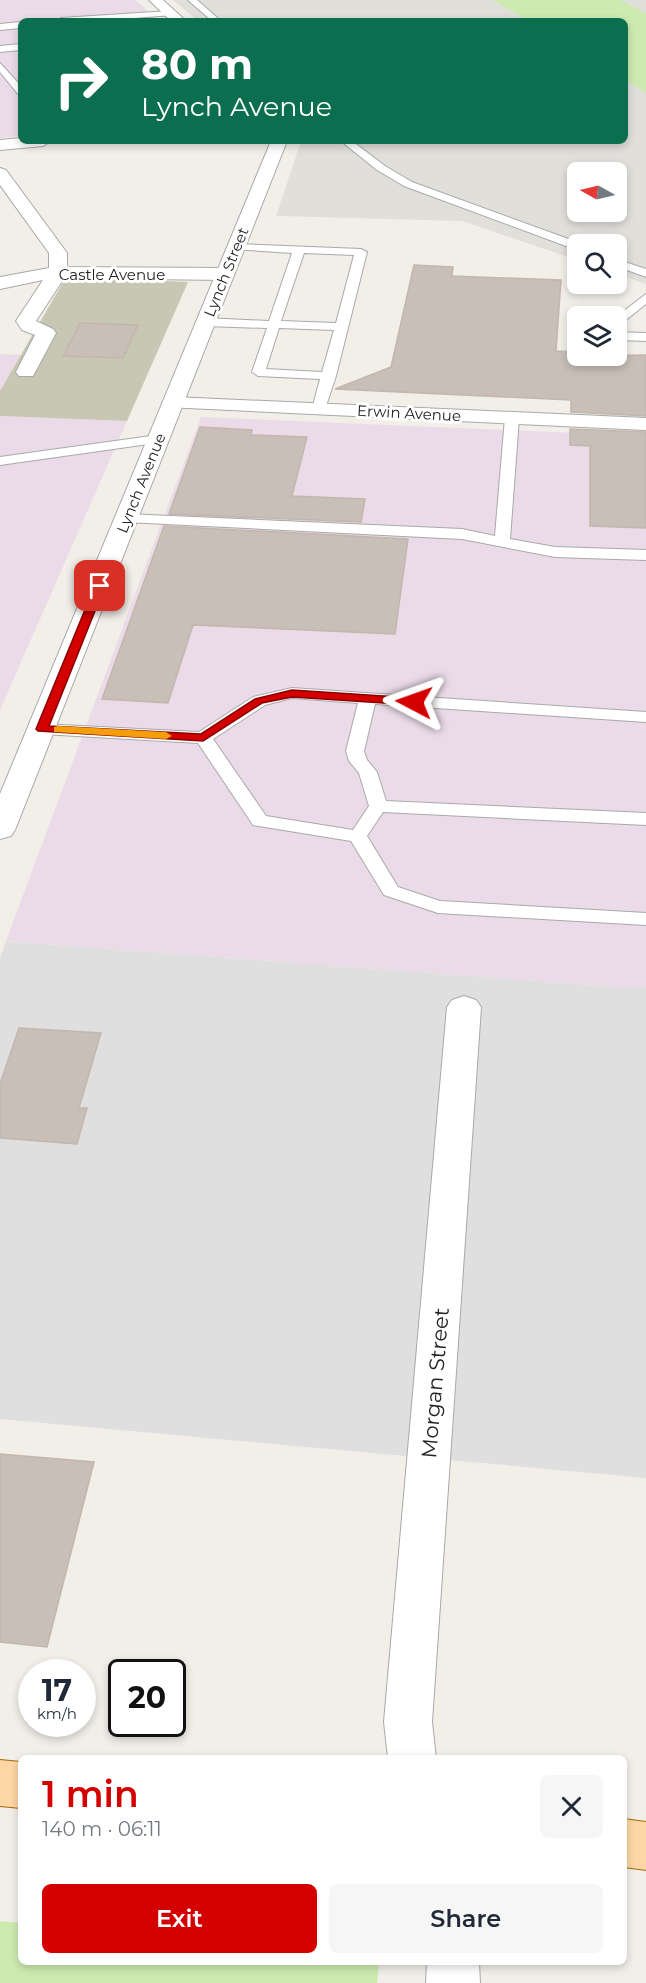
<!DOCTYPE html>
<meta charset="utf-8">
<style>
body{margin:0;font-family:Montserrat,sans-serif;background:#f6f6f7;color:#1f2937;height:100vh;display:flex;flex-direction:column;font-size:22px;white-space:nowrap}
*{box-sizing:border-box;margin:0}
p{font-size:20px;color:#747a83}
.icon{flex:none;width:33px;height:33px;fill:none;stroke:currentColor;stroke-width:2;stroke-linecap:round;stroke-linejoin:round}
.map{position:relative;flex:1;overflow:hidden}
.sheet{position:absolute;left:18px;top:1755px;width:609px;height:210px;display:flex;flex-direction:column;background:#fff;border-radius:9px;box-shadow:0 3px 9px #0003}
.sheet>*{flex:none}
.hud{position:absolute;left:18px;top:18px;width:610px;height:126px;border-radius:9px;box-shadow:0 3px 9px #0003;background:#0b6e4f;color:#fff;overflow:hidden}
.needle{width:39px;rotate:278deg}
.tools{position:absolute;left:567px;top:162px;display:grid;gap:12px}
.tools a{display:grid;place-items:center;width:60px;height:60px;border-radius:9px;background:#fff;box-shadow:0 3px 9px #0003;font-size:30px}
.speed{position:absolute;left:18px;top:1659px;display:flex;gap:12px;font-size:30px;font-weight:700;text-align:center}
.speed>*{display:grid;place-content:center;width:78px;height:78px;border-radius:50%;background:#fff;box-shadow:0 3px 9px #0003;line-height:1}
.speed small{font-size:15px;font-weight:400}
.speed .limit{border:3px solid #111;border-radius:9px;background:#fff;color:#111}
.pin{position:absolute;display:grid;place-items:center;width:51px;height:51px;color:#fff;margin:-26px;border-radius:12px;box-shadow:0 3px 9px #0006}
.me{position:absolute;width:66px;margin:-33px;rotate:274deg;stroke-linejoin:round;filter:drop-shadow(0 0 4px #0008)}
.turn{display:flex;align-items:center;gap:21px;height:126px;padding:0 24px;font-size:27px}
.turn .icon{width:78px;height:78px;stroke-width:2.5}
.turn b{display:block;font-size:42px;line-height:51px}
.round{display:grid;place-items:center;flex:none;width:63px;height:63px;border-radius:9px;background:#f6f6f7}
.headline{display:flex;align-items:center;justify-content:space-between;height:102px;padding:0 24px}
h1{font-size:36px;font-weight:600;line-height:45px;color:#d40000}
.button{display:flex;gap:12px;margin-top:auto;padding:12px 24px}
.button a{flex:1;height:69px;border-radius:9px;background:#d40000;color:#fff;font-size:24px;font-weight:600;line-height:69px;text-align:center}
.button a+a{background:#f6f6f7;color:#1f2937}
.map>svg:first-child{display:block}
</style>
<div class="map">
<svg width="646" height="1983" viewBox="0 0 646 1983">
<rect width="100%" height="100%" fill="#f2efe9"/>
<path fill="#e0dfdf" d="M6,941L646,989V1478L0,1419V958Z"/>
<path fill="#ebdbe8" d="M0,0H135L159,21H21V136L0,138Z
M0,354L21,355L0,391Z
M0,416L127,421L0,710Z
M201,417L646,436V989L6,941Z"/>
<path fill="#e1dfda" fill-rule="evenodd" d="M173,0H646V284L617,274L616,244H578L577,260L462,221L276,216L301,141H626V21H198ZM578,172H616V212H578Z"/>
<path fill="#c7c7b4" d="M66,277L188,282L127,421L0,416V391Z"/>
<path fill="#cdebb0" d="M493,0H621L646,14V93L626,80V21H528Z
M0,1921L21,1923V1962H362L379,1964L377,1983H0Z"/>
<path fill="#c7bfb8" stroke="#c4b6ab" stroke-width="1.5" d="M414,265L453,267L452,276L561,280L556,351L578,352V356L646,355V416L571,412V400L335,389L391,367Z
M80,323L138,325L123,358L63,356Z
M200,427L252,430L251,435L307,437L292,496L365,499L361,522L169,514Z
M570,429L646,432V528L590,526V446L570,445Z
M164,526L408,539L395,634L193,625L168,703L102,699Z
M19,1028L101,1033L79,1108H87L77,1144L0,1138V1084Z
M0,1454L94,1462L47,1647L0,1642Z"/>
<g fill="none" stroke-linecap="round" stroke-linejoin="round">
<g stroke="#a9a9a9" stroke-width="2">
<path id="service" d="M188,0H197L221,21H212Z
M170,11H173V15L95,21H57L61,18Z
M21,22V28L0,30V24Z
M21,44V50L0,52V46Z
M0,63L21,86V95L18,94L0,72Z
M341,141H352L385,166L412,182L582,244H578V250L574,249L404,186L377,170Z
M236,244L361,249L367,252L336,376L324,412L319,413L312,409L320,379L258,376L252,372L267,328L205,326L199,322L205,318L269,321L292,253L232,249L230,247ZM304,253L354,255L336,323L281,321ZM279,328L334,330L322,372L266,369Z
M616,259L646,269V277L616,266Z
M646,294V304L616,328V317Z
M616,332L646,333V341L616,340Z
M512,414L519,418L510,539L555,547L646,550V560L555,557L462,539L126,522L119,518L126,514L462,529L495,536L505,418Z
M158,435L165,439L163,442L0,465V457Z
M292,688L646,712V722L375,704L364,751L367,760L377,772L386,801L646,813V825L383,812L367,836L398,887L440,901L646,913V925L438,913L384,895L351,841L253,825L198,743L42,734L36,733L33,729L36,725L42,724L199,732L253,697ZM292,698L358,703L346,751L349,761L359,773L369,806L353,830L266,816L213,739L265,705Z"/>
</g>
<g stroke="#a9a9a9" stroke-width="2">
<path id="minor" d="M21,138V141H51L43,146L0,150V140Z
M0,168L6,170L67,253V267L225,268L232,270L234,274L232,278L225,280L64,278L36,321L53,329L56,333L33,376H19L16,372L35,335L22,330L16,321L43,280L0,289V277L49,268V253L0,185Z
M173,397L646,418V430L166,407L162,403L166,399Z
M464,996L476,1000L481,1007L432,1722L436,1758H388L384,1722L447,1007L452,1000Z
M427,1962H479L480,1983H426Z"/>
</g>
<g stroke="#a9a9a9" stroke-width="2">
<path id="tertiary" d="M149,0H163L186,21H171Z
M271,141H287L15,830L11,836L0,839V794Z"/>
</g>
<g stroke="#a06b00" stroke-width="2">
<path id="primary" d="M0,1760L21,1762V1808L0,1806Z
M624,1819L646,1822V1870L624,1867Z"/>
</g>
<use href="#service" fill="#fff" fill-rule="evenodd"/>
<use href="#minor" fill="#fff" fill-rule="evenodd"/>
<use href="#tertiary" fill="#fff" fill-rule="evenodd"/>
<use href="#primary" fill="#fcd6a4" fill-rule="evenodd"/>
</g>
<path fill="#d40000" stroke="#8a0000" stroke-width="1.5" d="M96,583L105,586L49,726L201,734L255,699L292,690L414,698L420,702L414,705L292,697L262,703L203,741L38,731L36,729Z"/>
<path fill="#f59e0b" d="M58,726L166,732L172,736L166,739L54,732V727Z"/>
<g text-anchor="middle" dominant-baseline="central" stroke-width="6" stroke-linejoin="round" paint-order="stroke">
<g font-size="15" fill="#222" stroke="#fff">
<text transform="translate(226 272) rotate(-68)">Lynch Street</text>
<text x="112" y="274">Castle Avenue</text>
<text transform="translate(409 413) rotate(3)">Erwin Avenue</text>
<text transform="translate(141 483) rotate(-68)">Lynch Avenue</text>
</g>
<g font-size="21" fill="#222" stroke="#fff">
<text transform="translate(435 1383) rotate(-85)">Morgan Street</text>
</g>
</g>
</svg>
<div class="tools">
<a><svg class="needle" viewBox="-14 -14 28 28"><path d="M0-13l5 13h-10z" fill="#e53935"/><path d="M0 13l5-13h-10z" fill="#747a83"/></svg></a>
<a><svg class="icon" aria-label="search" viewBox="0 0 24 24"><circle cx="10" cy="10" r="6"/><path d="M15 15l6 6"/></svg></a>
<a><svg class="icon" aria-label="layers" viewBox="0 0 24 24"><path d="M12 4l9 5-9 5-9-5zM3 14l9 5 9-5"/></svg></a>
</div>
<div class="speed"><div>17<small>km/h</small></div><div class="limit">20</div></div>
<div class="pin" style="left:100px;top:586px;background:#d93025"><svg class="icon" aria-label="arrive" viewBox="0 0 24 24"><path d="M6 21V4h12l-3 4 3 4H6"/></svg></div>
<svg class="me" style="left:414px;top:702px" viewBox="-20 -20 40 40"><path d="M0-17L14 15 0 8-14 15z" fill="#d40000" stroke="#fff" stroke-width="4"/></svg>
<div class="hud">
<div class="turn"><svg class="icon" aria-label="right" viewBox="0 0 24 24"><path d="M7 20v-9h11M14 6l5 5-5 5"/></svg><div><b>80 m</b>Lynch Avenue</div></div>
</div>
<section class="sheet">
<div class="headline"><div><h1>1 min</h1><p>140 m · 06:11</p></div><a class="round"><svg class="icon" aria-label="close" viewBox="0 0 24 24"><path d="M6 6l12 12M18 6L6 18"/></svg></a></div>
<div class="button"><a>Exit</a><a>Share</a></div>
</section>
</div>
